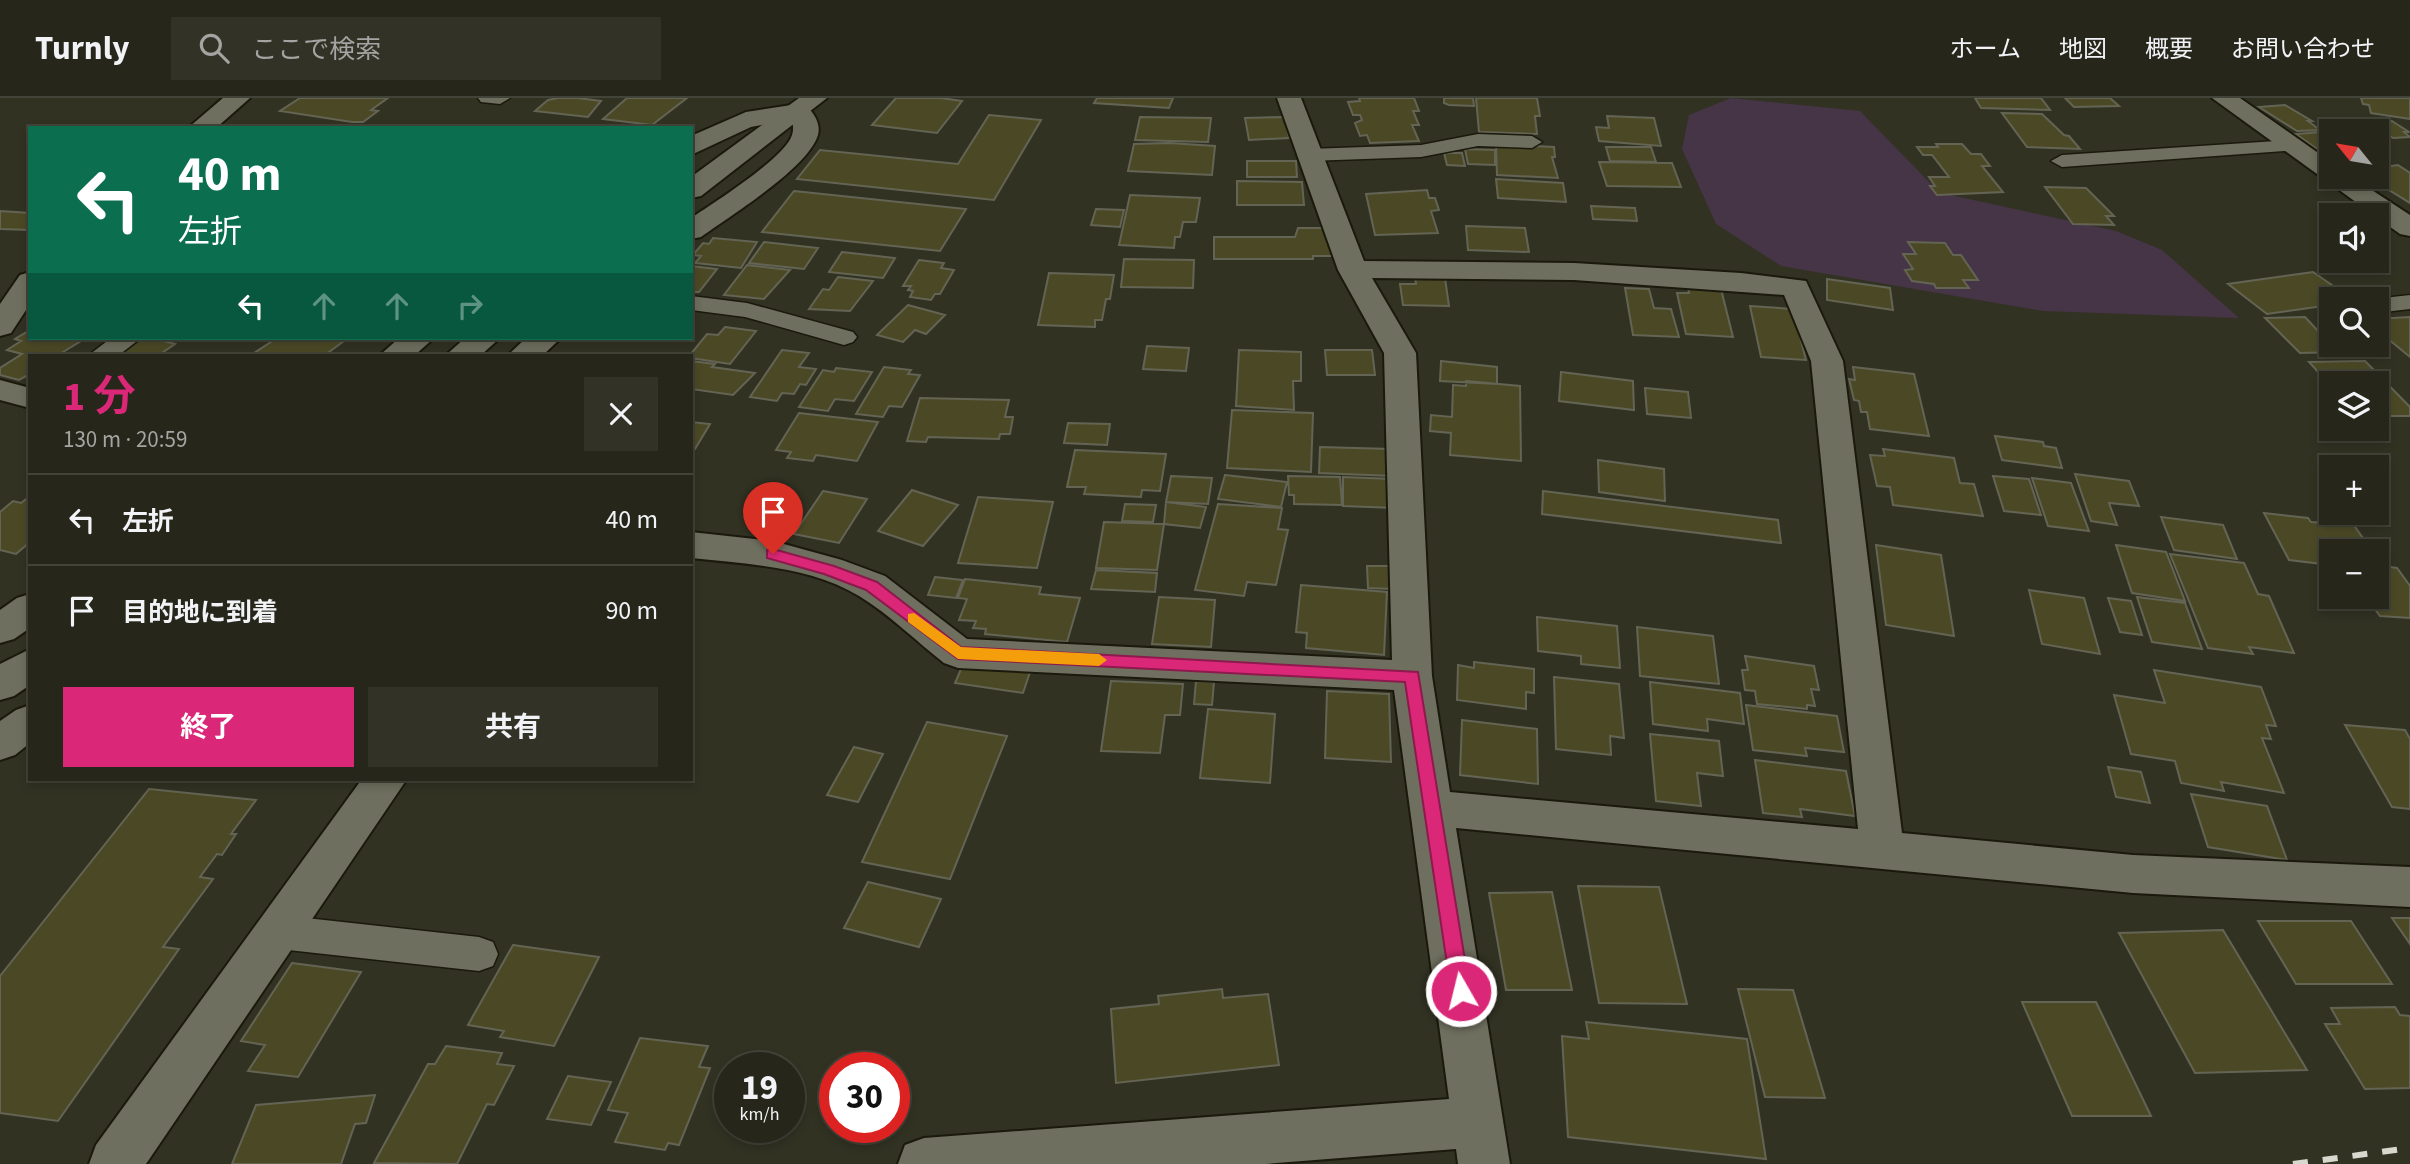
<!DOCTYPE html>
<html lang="ja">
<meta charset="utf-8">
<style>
body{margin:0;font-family:"Source Sans 3","Noto Sans JP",sans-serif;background:#323227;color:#f1f3f6;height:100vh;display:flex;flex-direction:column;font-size:26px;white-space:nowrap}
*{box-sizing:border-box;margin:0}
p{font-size:23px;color:#a4a5a2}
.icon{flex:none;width:38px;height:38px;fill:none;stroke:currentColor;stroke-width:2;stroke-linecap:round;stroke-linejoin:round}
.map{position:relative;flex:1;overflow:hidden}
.side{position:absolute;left:28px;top:256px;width:665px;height:427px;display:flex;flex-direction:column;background:#26261a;border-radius:0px;box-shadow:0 4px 10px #0003,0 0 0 2px #424339}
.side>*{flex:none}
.guide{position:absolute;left:28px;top:28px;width:665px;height:214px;border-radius:0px;box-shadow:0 4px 10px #0003,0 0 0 2px #424339;background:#0b6e4f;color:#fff;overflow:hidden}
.needle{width:46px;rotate:300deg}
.fabs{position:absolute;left:2319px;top:21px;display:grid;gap:14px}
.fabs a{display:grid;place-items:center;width:70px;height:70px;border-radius:0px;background:#26261a;box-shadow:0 4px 10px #0003,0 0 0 2px #424339;font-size:35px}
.speed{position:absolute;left:714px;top:954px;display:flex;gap:14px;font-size:35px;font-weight:700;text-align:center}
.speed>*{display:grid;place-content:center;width:91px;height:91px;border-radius:50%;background:#26261a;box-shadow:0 4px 10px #0003,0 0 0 2px #424339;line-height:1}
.speed small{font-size:18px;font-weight:400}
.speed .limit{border:10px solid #d22;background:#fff;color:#111}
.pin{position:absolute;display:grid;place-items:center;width:60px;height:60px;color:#fff;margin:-72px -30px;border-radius:50% 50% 50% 0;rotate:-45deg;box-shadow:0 0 7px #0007}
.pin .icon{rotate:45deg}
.me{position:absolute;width:77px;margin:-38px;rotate:352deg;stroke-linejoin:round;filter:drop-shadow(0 0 5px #0008)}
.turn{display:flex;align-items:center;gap:24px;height:147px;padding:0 35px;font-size:32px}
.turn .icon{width:91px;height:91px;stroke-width:2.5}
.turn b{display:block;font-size:49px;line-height:60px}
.lanes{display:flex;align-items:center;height:66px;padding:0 35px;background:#0003;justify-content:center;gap:35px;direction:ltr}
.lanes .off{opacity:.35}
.round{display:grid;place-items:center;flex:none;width:74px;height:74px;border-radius:0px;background:#323227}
.overview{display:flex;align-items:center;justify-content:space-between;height:119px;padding:0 35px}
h1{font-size:42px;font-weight:700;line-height:52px;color:#db2777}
.cta{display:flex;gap:14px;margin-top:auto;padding:14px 35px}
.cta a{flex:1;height:80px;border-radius:0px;background:#db2777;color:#fff;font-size:28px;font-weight:700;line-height:80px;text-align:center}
.cta a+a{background:#323227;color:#f1f3f6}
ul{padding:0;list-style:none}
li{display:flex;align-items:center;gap:21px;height:91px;padding:0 35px;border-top:2px solid #424339}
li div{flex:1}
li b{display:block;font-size:26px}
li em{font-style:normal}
header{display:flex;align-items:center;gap:42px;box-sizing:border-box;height:98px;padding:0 35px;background:#26261a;border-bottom:2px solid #424339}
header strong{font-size:33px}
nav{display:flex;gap:38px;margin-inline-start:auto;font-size:24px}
.search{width:490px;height:63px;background:#323227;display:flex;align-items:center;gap:18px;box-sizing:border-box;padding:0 24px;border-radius:0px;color:#a4a5a2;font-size:26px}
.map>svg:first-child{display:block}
</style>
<header>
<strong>Turnly</strong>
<div class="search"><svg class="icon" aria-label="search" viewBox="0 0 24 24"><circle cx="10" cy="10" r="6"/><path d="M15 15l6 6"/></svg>ここで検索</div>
<nav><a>ホーム</a><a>地図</a><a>概要</a><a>お問い合わせ</a></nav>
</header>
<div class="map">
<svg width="2410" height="1066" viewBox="0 0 2410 1066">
<rect width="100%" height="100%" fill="#323223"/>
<path fill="#463546" d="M1731,0L1860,13L1931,86L1946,96L2116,133L2162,152L2239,220L2043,213L1781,168L1716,126L1682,51L1689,17Z"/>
<path fill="#4b4925" stroke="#646454" stroke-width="2" d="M300,0H388L371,12L378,13L363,24H352L280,13Z
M558,0H578L601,3L588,19L535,13L548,2Z
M627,0H687L652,27L603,21Z
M896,0H941L962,3L937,35L872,27Z
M1097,0H1173L1169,10L1094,5Z
M1359,0H1414L1419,13H1413L1419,27H1412L1419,43L1370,45L1367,37L1360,38L1355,25L1362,22L1360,17H1353L1348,4L1360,3Z
M1444,0H1473L1474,8L1449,7L1444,5Z
M1476,0H1537L1540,18H1535L1537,36L1479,34Z
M1975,0H2041L2050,12L1981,10Z
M2065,0H2110L2119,8L2074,9Z
M2361,0H2410V21L2371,15L2369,7L2363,6Z
M2285,7L2312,23H2308L2320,32L2297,33L2259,9Z
M2002,15L2042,16L2064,37L2069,38L2080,51L2027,49Z
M989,17L1041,22L994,102L797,81L820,52L958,66Z
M1607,18L1654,20L1661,48L1599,43L1596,29L1609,30Z
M1140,19L1211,20L1208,44L1135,42Z
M1285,19L1289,40L1249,42L1245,20Z
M2392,23L2409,34H2404L2410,39L2393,40L2370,24Z
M2322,34L2331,40V61L2296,36Z
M1169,45L1215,48L1212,77L1128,73L1134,46Z
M1496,46L1554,49L1555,59H1552L1558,80L1497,77Z
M1936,46H1962L1971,56H1981L1990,68H1982L2003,94L1937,97L1930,88H1935L1929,79H1949L1932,57H1923L1917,49H1938Z
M1606,49H1651L1656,64L1610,63Z
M1465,51L1495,52V67L1468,66Z
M1444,55H1462L1465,68L1447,67Z
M1247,63H1296L1297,79H1247Z
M1599,64L1672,65L1681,89L1607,88Z
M2398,67L2410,75V105L2368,79H2376V70Z
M1496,81L1563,85L1566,104L1498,100Z
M1237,83L1302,84L1304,107H1237Z
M2045,89L2086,90L2114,118H2106L2114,127L2073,126Z
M1427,92L1429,100H1435L1439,112L1431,113L1438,135L1375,137L1366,96Z
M794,93L966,111L940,153L762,134Z
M1130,97L1200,100L1196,124H1183L1180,139H1175L1174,150L1119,147Z
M1591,108L1635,110L1637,123L1593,121Z
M1096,111L1124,112L1120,129L1091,127Z
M0,113L30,115V132L0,131Z
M1466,128L1525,130L1529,154L1468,152Z
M1298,130H1327L1333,158H1313V161H1214V139H1295Z
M713,140L757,144L741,170L695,165L701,158L693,157L703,145L709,146Z
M764,144L818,150L804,171L749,165Z
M1908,144L1945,145L1953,157H1961L1978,182H1963L1969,190H1936L1934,186L1912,183L1905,172L1913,171L1903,156H1916Z
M842,154L895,160L883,180L829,174Z
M1124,161L1194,162L1193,190L1121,189Z
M919,162L944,165L941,170L954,172L940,196H935L931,202L910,199L913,193L908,192L911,188H903Z
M747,167L790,172L764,201L724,197Z
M691,168L717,171L699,194H691Z
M2313,174L2339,192L2327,194L2336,201H2331V207L2267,216L2228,186Z
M1049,175L1114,177L1110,201H1106L1102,222H1095V229L1038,227Z
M838,179L873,183L850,213L809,211L823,191L829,192Z
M1415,179L1445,180L1449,208L1403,207L1400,186H1416Z
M1827,181L1890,190L1893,212L1827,202Z
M1688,189L1721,191L1733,239L1686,236L1677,195H1689Z
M1625,190L1649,191L1654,210L1671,211L1679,239L1633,237Z
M908,207L945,217L926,236L915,232L903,244L877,237Z
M1750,208L1793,211L1806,262L1761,259Z
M2305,219L2331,247L2341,254L2300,255L2265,220Z
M2410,219V259L2376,231V221Z
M725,229L756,233L730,266L691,260L690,257L707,236L718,237Z
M30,232V240H86L58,257H30V276L19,282L0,277V270L22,256L7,252L21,243L15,241Z
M141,240H152L175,246L159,257H115Z
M277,240H348L325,257H251Z
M1147,248L1189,250L1186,273L1143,271Z
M782,252L809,255L799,269L816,271L806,287L800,286L794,296L782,295L777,303L750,299Z
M1239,252L1301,254V283H1293L1294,312L1236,308Z
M1325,252H1372L1375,277H1327Z
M691,263L715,266L712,269L755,275L733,297L691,291Z
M1441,263L1497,269V286L1440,283Z
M2365,263L2410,309V318H2376V285L2331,288L2309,264Z
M884,269L911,272L908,276L920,277L902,309L889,308L883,319L856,316Z
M1853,269L1914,276L1929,338L1870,331L1867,314H1861L1859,303L1854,302L1849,281L1855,282Z
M836,270L872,274L854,303L835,301L828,313L799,309L823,272L834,274Z
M1561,274L1633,283L1634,312L1559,303Z
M1466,283L1520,288L1521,363L1450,357L1451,335L1430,333L1431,317L1452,319L1453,287L1466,288Z
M1645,290L1688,294L1691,320L1647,316Z
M920,300L1009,302L1005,319H1013L1010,336H1000L999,341L928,339L926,344L907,343Z
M1232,312L1313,315L1311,374L1227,370Z
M799,315L878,324L857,363L816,357L813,363L787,360L791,354L776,352Z
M691,324L710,326L695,351L691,350Z
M1068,325L1110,326L1107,347L1064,345Z
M1995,338L2043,344L2044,348L2056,350L2062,370L2002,362Z
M1320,349L1391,351L1392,378L1319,375Z
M1883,351L1954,360L1960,385L1974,386L1983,418L1893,407L1890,389L1877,388L1870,357L1885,358Z
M1075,352L1166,356L1160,393L1142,392L1141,399L1084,396L1086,389H1067Z
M1598,362L1664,371L1665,403L1599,394Z
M2075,376L2129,383L2139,408L2109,405L2117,427L2091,423Z
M1225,377L1287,384L1281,409L1218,401Z
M1171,378L1212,380L1208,406L1166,404Z
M1288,378L1340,379L1342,407L1294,406V397H1289Z
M1993,378L2029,381L2041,417L2004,413Z
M1343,379L1393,381L1395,410L1343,408Z
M2032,380L2071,385L2089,433L2048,428Z
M912,392L958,407L923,448L878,433Z
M823,393L867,401L839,445L794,436Z
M1543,393L1778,422L1781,445L1542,416Z
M30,398V444L16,456L0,452V414L13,403L21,405Z
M978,399L1053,404L1037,470L958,465Z
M1166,404L1206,409L1200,430L1164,426Z
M1125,406L1156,407L1153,424L1122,423Z
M1218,406L1282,410L1278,431L1288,432L1276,487L1247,484L1244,498L1195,492Z
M2264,415L2308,420L2311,424L2353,426L2372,453H2331V467L2289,462Z
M2161,419L2223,427L2237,461L2174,452Z
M1104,424L1164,426L1157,472L1096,470Z
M1876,447L1941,457L1954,538L1886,527Z
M2116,447L2166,454L2185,503L2132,495Z
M2170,456L2244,465L2258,496L2269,498L2294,555L2249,549L2253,556L2208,550Z
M2376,460L2383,468L2397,470L2410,488V520L2380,518L2366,499H2376Z
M1367,468H1391L1392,491L1368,490Z
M1096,472L1157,475L1155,494L1091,491Z
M935,479L963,482L956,500L928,497Z
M965,481L1041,489L1039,496L1080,500L1067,544L985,536L986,531L973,530L976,523L959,522L967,501L958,500Z
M1301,487L1387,494L1384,557L1306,550L1307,535L1296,534Z
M2029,492L2084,500L2100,556L2042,546Z
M1159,499L1215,502L1211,549L1152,546Z
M2137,499L2185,505L2202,551L2152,544Z
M2108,500L2131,503L2142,537L2120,534Z
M1537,519L1617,528L1620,570L1581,566V558L1538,553Z
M1637,529L1713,538L1719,586L1640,578Z
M1745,558L1814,568L1819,592L1811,591L1815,608L1807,607V611L1757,606L1755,593L1745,592L1742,572H1748Z
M964,564L1030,574L1023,595L955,585Z
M1474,564L1534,571V595L1526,594V611L1457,602L1458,567L1474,570Z
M2154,572L2261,589L2276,628L2266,627L2271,641L2262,640L2284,695L2221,684L2224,693L2181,685L2175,663L2131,656L2114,597L2165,605Z
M1554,579L1619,586L1624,640L1610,638L1611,657L1556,651Z
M1111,583L1183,586L1180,617H1165L1160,655L1101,653Z
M1196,583L1214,584L1212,607L1194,606Z
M1650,584L1740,595L1744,626L1707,621L1708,633L1653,626Z
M1327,593L1389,596L1391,664L1325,660Z
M1746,607L1837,618L1844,654L1805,650L1807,658L1753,652Z
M1208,611L1275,616L1270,685L1200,680Z
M1462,622L1537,631L1538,686L1460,677Z
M927,624L1007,638L950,781L862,764Z
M2345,627L2405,632L2410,641V711L2392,709Z
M1650,636L1719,643L1723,678L1697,675L1701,708L1656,703Z
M854,649L883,656L858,704L827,697Z
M1755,662L1846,673L1855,718L1800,711L1802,719L1763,715Z
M2108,669L2141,674L2150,705L2116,699Z
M149,691L256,702L231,736H236L222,757L217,756L200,779L213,781L163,849L179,851L58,1023L0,1015V878Z
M2191,696L2267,708L2287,762L2208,749Z
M868,784L941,801L919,849L844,830Z
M1578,788L1659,789L1687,906L1599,905Z
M1552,794L1572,892H1506L1489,795Z
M2392,820H2410V846Z
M2258,823H2351L2392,886H2296Z
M2223,832L2307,972L2195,975L2119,835Z
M513,847L599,859L554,948L500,939L504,933L468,927Z
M292,865L361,874L298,979L248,973L265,947L241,943Z
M1222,891L1223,900L1268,896L1279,967L1116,985L1111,911L1159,906L1158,898Z
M1738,891L1793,892L1825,1000L1765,999Z
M2022,904H2096L2151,1018H2072Z
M2395,909L2400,917L2410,918V990L2365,991L2325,926H2340L2331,910Z
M1586,924L1747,941L1766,1061L1568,1039L1562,938L1589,941Z
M640,940L708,948L699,969L710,970L679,1047L668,1045L665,1052L615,1044L628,1015L608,1012Z
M446,948L502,955L497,966L514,968L494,1007L487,1006L457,1066L374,1065L428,966H435Z
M568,978L611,984L591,1027L547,1021Z
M375,997L366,1025L355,1026L341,1066H232L256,1007Z"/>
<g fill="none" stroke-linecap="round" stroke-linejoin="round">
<g stroke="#1a190c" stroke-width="3">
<path id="service" d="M478,0H510L500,6L481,4Z
M1478,36L1532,38L1542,44L1532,50L1478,48L1421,59L1308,63L1297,57L1308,51L1421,47Z
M2292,42L2303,48L2299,52L2062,69L2051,63L2062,57Z
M2410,197V211L2376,215V201H2374Z
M691,198L747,205L853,234L857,239L853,244L844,247L745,219L691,212Z
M111,240H141L119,257H89Z
M279,817L479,839L493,844L498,856L493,868L479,873L279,851L266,846L260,834L266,822Z"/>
</g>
<g stroke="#1a190c" stroke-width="4">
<path id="minor" d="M223,0H250L216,30H188Z
M1277,0H1301L1364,163L1574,165L1741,175L1806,183L1843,263L1902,735L2133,757L2410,769V809L2133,795L1456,730L1510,1066H1458L1456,1051L1265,1066H898L905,1047L924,1040L1449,1001L1394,592L958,570L944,565C917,544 889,516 859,498C810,468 746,466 691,460V434L773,443L842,462L885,478L967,541L1392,562L1384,255L1338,172ZM1372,180L1574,182L1784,197L1811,263L1858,731L1450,694L1432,578L1416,255Z
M2212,0H2240L2331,64V79H2352L2410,117V138L2400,136Z
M798,6L807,8C814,16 821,25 818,37C808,70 730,118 701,139L691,141V120C713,105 785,60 792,37C794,31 793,26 791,21L751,29L691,57V38L746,14Z
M30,174V206L11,235L0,238V206L20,177Z
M399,240H434L415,257H380Z
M526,240H561L543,257H508Z
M0,282L30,290V310L0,302Z
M30,496V530L14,541L0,545V512L17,500Z
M30,607V645L15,657L0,662V623L16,612Z
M362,681H407L146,1066H89L96,1047Z"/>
</g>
<g stroke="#1a190c" stroke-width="4">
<path id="secondary" d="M799,0H827L701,98L691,100V79Z
M465,240H500L481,257H446Z
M30,551V587L14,598L0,602V566Z"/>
</g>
<use href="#service" fill="#6f6f5f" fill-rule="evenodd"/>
<use href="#minor" fill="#6f6f5f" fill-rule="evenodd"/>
<use href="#secondary" fill="#6f6f5f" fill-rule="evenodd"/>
<path stroke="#d8d8cf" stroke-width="6" stroke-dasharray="15 15" stroke-linecap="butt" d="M2293,1066L2410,1050"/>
</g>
<path fill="#db2777" stroke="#8e194d" stroke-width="2" d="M773,451L834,468L877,484L961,549L1418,574L1470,893L1468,900L1461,902L1454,900L1451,893L1405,584L958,561L866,492L824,476L767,460V452Z"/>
<path fill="#f59e0b" d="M914,515L961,549L1099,556L1107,562L1099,568L958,561L908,524V516Z"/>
</svg>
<div class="fabs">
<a><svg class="needle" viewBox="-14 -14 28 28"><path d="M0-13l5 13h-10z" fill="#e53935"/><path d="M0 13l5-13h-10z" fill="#a4a5a2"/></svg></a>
<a><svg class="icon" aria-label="sound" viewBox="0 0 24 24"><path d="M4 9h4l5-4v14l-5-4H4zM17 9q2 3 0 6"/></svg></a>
<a><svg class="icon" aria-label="search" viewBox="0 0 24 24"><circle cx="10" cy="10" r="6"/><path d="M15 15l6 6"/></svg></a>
<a><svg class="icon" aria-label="layers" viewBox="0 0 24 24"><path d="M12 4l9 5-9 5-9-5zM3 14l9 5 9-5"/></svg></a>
<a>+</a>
<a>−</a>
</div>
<div class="speed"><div>19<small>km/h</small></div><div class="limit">30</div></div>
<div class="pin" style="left:773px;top:456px;background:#d93025"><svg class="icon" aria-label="arrive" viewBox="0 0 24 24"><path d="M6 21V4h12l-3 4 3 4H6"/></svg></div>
<svg class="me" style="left:1461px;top:893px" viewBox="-20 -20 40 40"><circle r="17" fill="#db2777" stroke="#fff" stroke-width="3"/><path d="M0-11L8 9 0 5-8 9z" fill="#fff"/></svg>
<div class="guide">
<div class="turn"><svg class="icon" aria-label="left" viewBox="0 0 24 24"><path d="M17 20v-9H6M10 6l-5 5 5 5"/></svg><div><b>40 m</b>左折</div></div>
<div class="lanes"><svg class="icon" aria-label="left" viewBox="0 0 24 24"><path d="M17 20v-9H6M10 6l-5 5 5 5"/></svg><svg class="icon off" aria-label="ahead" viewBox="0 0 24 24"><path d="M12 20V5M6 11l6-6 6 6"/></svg><svg class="icon off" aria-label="ahead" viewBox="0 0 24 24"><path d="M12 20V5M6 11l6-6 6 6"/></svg><svg class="icon off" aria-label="right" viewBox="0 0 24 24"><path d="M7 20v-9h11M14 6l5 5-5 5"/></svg></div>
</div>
<section class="side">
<div class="overview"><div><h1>1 分</h1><p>130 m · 20:59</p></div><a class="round"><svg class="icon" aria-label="close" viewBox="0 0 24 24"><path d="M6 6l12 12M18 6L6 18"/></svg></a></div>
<ul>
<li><svg class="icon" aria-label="left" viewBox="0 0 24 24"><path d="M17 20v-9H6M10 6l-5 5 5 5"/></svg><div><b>左折</b></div><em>40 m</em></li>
<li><svg class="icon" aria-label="arrive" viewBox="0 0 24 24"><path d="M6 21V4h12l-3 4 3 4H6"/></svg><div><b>目的地に到着</b></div><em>90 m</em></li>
</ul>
<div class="cta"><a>終了</a><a>共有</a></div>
</section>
</div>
